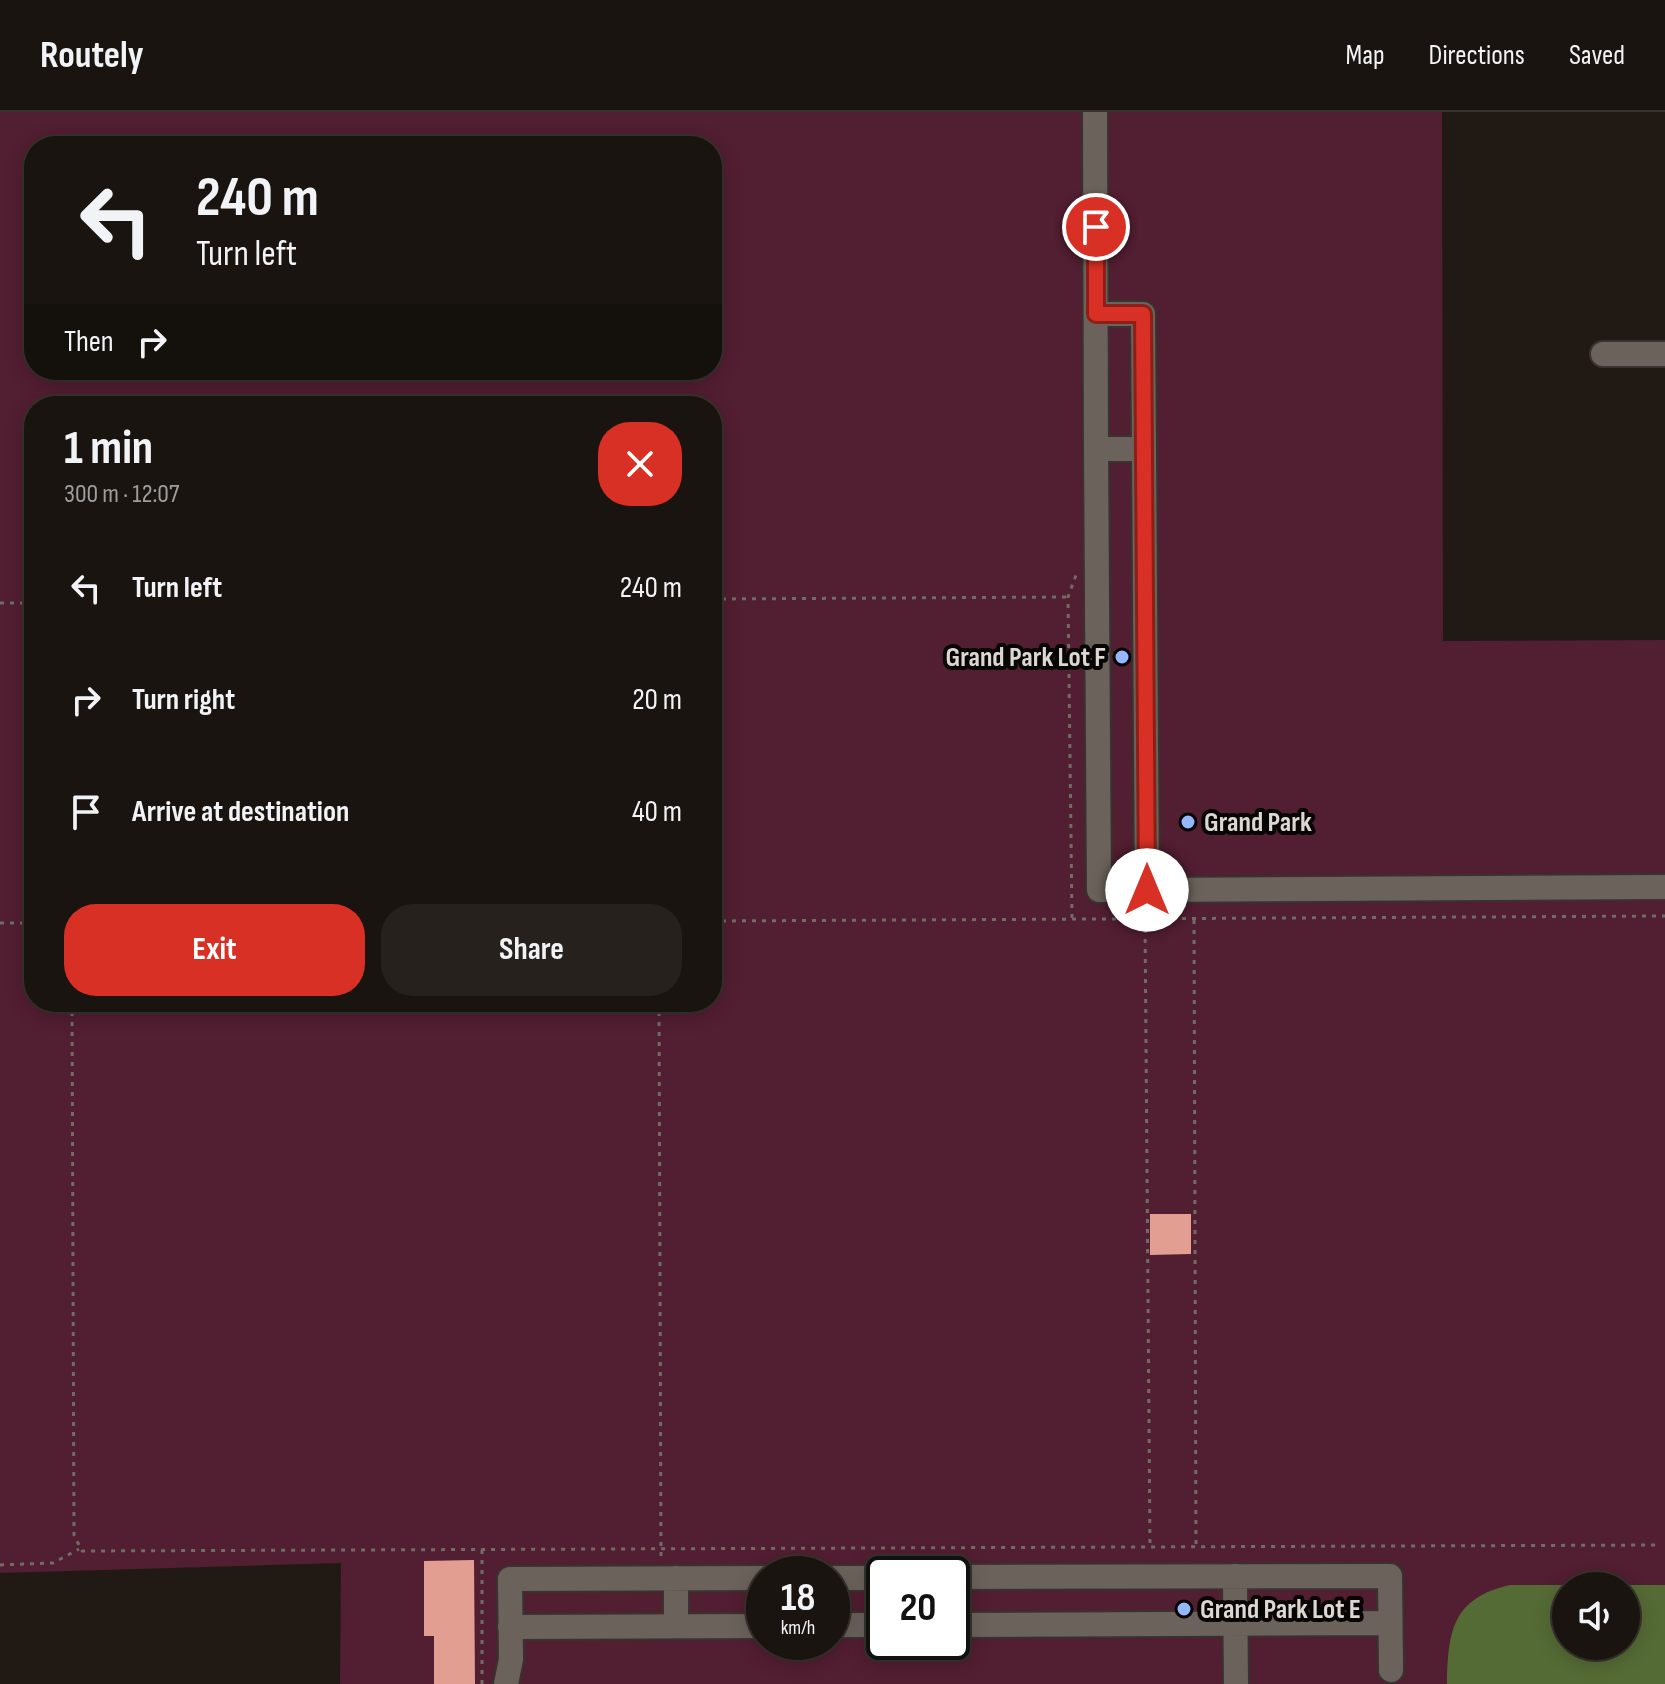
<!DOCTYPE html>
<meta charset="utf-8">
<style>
body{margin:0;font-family:"Sofia Sans Condensed",sans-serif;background:#26211d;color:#f1f3f6;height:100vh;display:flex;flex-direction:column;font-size:30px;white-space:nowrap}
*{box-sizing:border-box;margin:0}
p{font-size:26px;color:#9f9e9e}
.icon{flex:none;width:44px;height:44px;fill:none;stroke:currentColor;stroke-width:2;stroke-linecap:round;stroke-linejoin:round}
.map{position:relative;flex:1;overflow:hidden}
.sheet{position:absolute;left:24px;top:284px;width:698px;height:616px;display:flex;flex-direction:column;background:#19140f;border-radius:32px;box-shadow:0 4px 20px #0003,0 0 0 2px #37332f}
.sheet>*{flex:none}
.banner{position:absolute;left:24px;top:24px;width:698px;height:244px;border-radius:32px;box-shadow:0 4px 20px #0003,0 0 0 2px #37332f;background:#19140f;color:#f1f3f6;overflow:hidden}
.controls{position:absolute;left:1552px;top:1460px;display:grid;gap:16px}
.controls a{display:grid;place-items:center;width:88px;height:88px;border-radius:50%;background:#19140f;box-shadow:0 4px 20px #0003,0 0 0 2px #37332f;font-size:40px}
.speed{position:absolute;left:746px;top:1444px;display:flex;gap:16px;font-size:40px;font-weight:700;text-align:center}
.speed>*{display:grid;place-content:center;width:104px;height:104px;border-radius:50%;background:#19140f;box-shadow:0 4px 20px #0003,0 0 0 2px #37332f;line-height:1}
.speed small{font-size:20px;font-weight:400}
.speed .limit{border:4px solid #111;border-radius:12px;background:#fff;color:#111}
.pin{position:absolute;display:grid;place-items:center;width:68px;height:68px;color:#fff;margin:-34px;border:4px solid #fff;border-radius:50%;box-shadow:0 2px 8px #0007}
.me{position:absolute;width:88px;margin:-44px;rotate:0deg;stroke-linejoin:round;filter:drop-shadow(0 0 6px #0008)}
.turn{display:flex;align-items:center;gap:28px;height:168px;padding:0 40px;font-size:36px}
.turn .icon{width:104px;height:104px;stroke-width:2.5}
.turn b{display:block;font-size:56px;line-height:68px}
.then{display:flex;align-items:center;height:76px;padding:0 40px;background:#0003;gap:16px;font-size:30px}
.round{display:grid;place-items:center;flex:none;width:84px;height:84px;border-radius:32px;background:#26211d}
.headline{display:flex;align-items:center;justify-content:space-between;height:136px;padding:0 40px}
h1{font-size:48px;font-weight:700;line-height:60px}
.button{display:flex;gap:16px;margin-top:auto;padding:16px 40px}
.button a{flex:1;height:92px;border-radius:32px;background:#d93025;color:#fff;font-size:32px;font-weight:700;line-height:92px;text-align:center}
.button a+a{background:#26211d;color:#f1f3f6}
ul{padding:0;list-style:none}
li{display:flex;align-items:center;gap:24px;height:112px;padding:0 40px}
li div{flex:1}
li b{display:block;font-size:30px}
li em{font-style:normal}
header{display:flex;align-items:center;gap:48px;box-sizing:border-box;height:112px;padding:0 40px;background:#19140f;border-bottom:2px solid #37332f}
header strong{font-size:38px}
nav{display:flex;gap:44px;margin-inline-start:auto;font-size:28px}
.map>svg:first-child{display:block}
</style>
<header>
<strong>Routely</strong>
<nav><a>Map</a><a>Directions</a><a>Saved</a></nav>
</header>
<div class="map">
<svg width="1665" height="1572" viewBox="0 0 1665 1572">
<rect width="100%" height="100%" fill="#211a14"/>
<path fill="#521e31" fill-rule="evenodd" d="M0,0H1442L1443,529L1665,528V1572H340L341,1451L0,1461ZM34,34H712V258H34ZM34,294H712V890H34ZM764,1462H832V1530H764ZM884,1462H952V1530H884ZM1566,1474H1626V1534H1566Z"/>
<path fill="#556b35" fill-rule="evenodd" d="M1510,1473H1665V1572H1447C1448,1520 1452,1486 1510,1473ZM1566,1474H1626V1534H1566Z"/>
<path fill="#e29f91" d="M1150,1102H1191V1142L1150,1143Z
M474,1448L475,1572H434V1524H424V1449Z"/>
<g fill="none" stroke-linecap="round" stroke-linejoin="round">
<g stroke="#383330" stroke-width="28">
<path id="minor" d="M1095,0L1096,337
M1096,202H1143L1144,337
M1603,242H1665
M1147,778L1144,337H1096L1099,778H1147L1665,775
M1235,1464L1236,1572
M952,1465L1390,1464L1391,1558
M832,1466H884
M832,1513H884
M952,1513L1390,1511
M676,1514V1466
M510,1515L764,1514
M506,1572L511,1547L510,1467L764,1466"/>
</g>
<path stroke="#726c67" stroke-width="3" stroke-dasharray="4 6" stroke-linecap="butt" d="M712,487L1068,485
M0,491H34
M1072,806L1068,485L1076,463
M1145,807L1150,1435
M1194,808L1196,1436
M712,809L1665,804
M0,811H34
M72,890L74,1423L82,1439L1660,1433
M659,890L661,1446
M0,1453L53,1451L79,1437
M482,1572V1438"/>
<use href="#minor" stroke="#6b635b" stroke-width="24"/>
</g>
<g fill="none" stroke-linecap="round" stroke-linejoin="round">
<g stroke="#8d1f18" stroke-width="20">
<path id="route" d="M1096,115V202H1143L1147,778"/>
</g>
<use href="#route" stroke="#d93025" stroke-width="14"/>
</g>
<g fill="#94b7fd" stroke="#080604" stroke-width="3">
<circle cx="1122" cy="545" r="8"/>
<circle cx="1188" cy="710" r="8"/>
<circle cx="1184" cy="1497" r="8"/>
</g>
<g text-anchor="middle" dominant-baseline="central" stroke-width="8" stroke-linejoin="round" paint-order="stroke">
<g font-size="28" font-weight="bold" fill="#dcd7d3" stroke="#080604" text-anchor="start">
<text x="1106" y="545" text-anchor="end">Grand Park Lot F</text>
<text x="1204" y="710">Grand Park</text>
<text x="1200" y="1497">Grand Park Lot E</text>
</g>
</g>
</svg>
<div class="controls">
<a><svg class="icon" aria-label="sound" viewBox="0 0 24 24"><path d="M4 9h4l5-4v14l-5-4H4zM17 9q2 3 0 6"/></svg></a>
</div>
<div class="speed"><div>18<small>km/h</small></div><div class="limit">20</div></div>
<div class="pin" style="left:1096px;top:115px;background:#d93025"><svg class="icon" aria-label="arrive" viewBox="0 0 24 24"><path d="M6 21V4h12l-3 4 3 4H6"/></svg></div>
<svg class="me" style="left:1147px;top:778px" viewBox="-20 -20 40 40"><circle r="19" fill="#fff"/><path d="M0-13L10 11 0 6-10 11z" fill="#d93025"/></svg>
<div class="banner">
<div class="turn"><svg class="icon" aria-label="left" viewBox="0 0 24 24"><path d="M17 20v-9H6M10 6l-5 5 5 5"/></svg><div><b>240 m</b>Turn left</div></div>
<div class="then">Then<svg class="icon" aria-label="right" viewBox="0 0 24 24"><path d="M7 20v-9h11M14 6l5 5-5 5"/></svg></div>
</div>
<section class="sheet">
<div class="headline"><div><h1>1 min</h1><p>300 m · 12:07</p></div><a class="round" style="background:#d93025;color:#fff"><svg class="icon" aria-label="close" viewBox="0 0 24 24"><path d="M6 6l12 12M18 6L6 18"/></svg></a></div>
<ul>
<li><svg class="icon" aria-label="left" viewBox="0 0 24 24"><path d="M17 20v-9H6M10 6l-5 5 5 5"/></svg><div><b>Turn left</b></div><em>240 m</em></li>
<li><svg class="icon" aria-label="right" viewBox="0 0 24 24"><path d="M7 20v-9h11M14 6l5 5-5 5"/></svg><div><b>Turn right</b></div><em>20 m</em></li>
<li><svg class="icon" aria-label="arrive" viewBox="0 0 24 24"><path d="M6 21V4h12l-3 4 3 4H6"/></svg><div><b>Arrive at destination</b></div><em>40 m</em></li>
</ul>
<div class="button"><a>Exit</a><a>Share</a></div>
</section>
</div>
